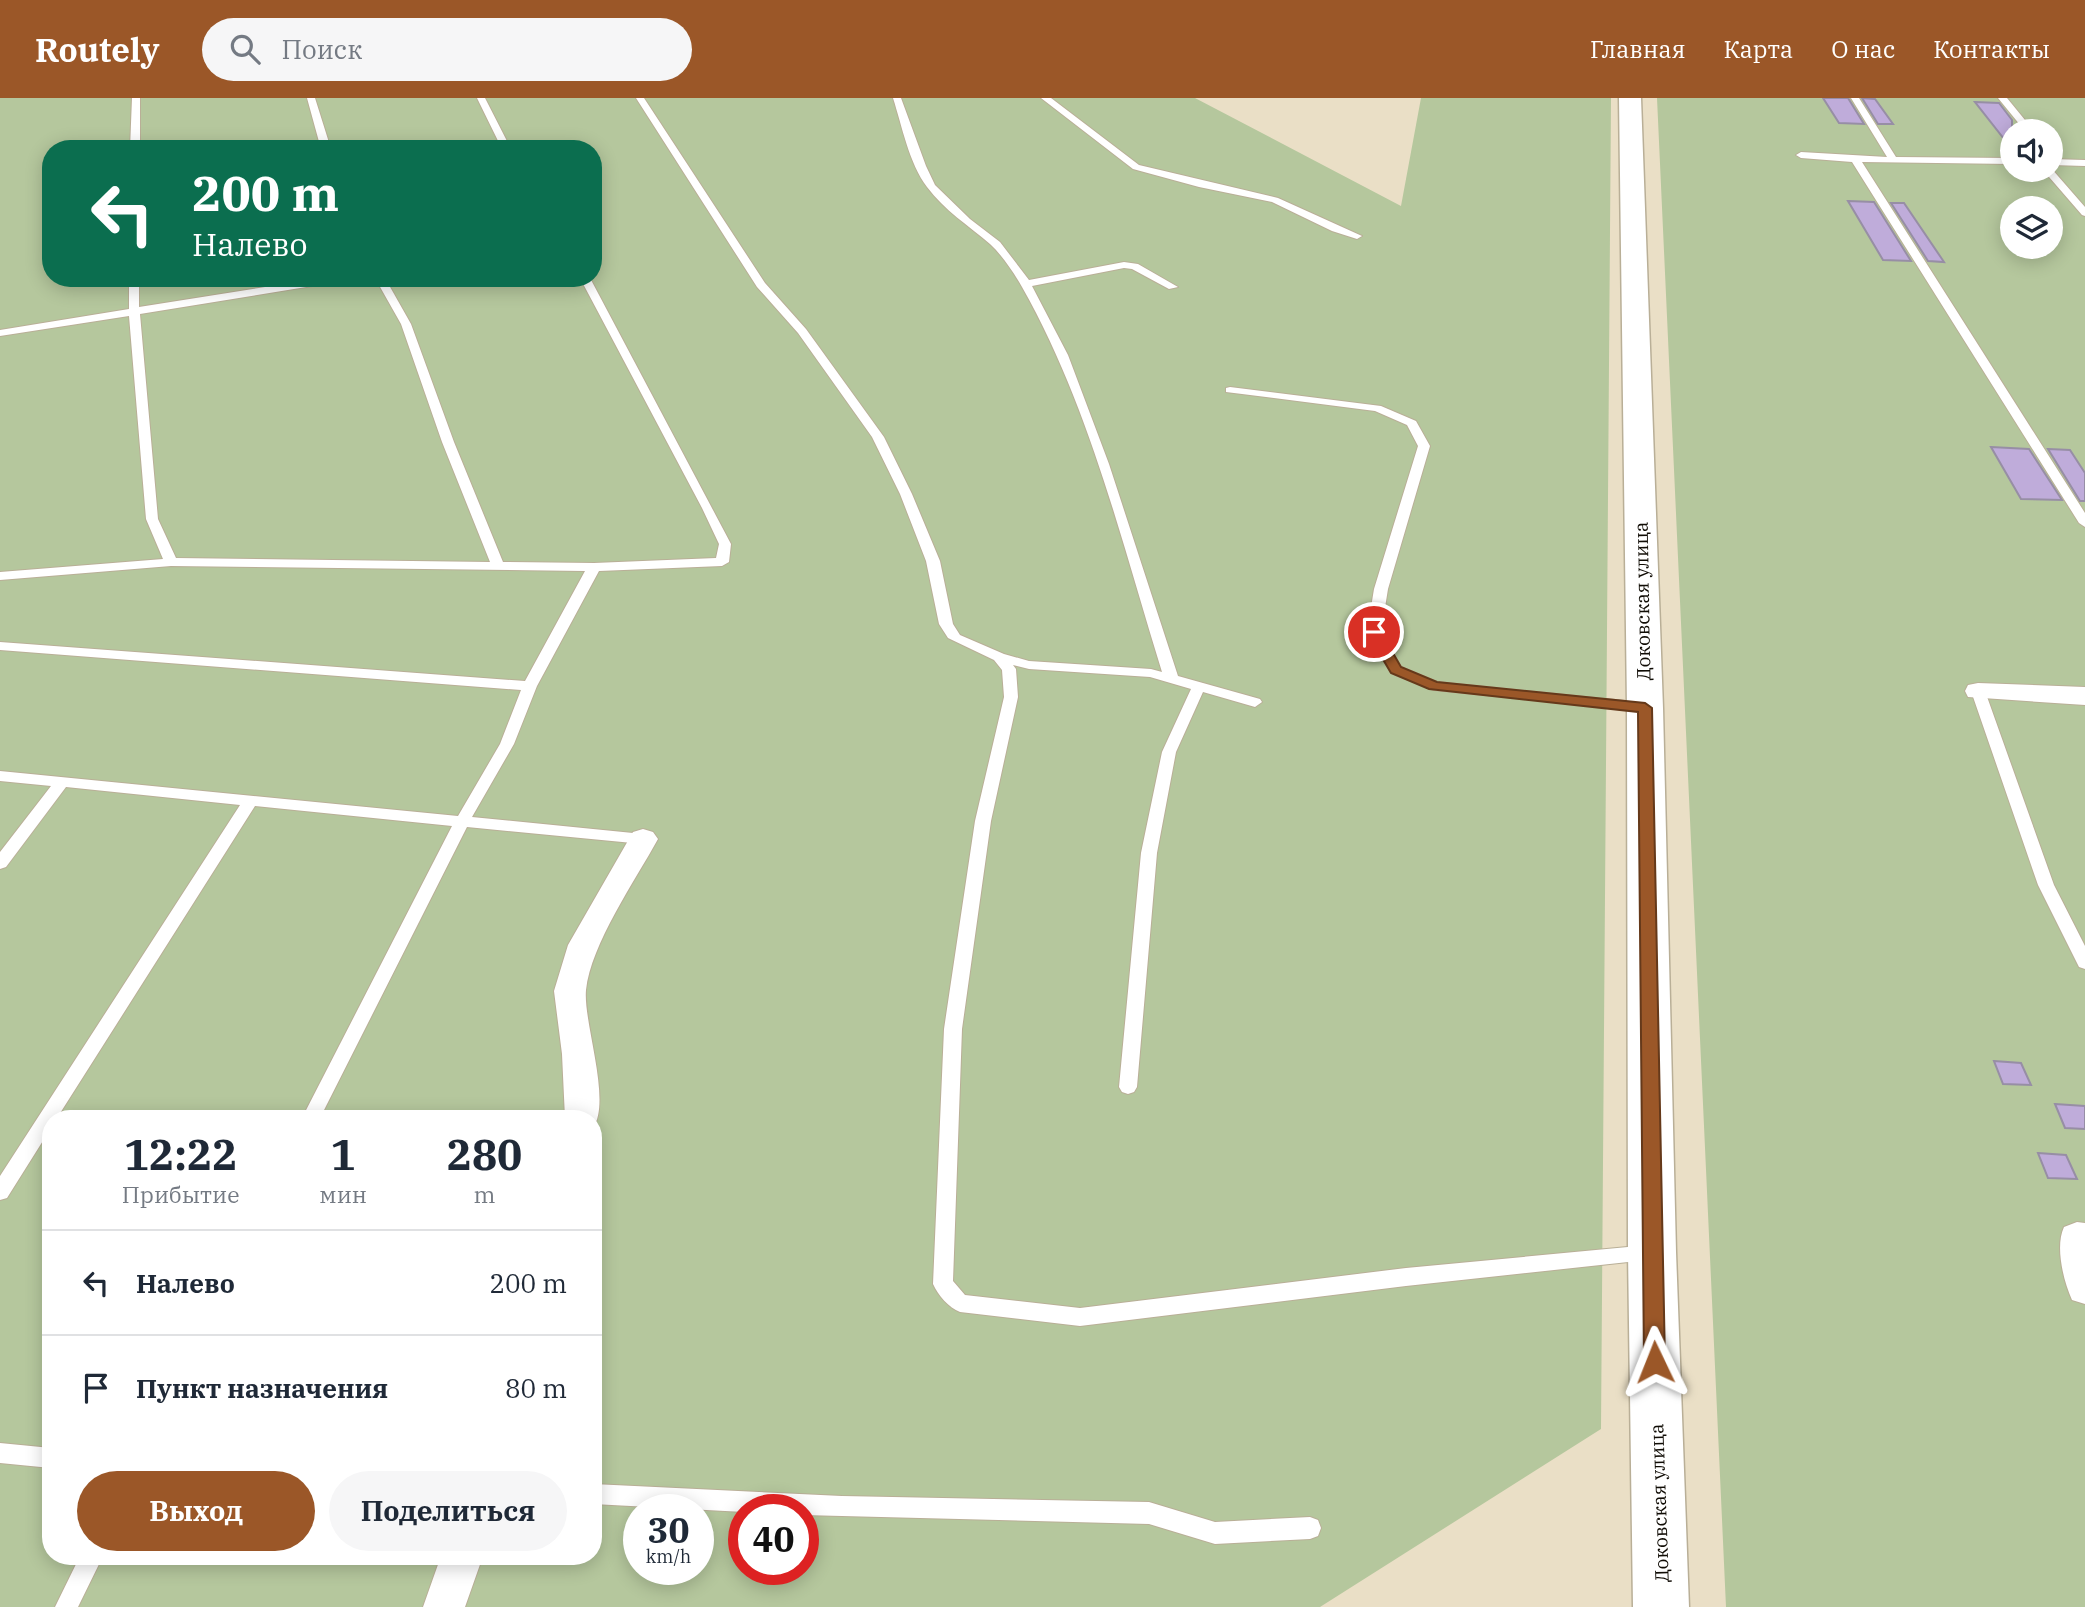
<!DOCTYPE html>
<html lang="ru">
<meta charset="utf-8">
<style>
body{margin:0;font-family:"IBM Plex Serif",serif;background:#f6f6f7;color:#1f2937;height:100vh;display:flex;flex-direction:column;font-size:26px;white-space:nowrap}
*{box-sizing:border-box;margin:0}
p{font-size:23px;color:#747a83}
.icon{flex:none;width:38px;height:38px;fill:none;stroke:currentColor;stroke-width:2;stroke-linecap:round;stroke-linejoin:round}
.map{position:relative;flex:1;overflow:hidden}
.drawer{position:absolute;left:42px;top:1012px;width:560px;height:455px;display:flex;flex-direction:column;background:#fff;border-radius:28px;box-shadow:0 4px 18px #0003}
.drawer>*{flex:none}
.guide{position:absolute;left:42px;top:42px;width:560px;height:147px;border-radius:28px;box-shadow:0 4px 18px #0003;background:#0b6e4f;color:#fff;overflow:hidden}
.tools{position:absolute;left:2000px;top:21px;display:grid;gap:14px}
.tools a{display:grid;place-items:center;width:63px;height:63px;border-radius:50%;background:#fff;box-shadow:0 4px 18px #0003;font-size:35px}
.speed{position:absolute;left:623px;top:1396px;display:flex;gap:14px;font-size:35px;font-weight:700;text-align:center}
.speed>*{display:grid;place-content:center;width:91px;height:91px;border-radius:50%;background:#fff;box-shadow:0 4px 18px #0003;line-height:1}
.speed small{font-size:18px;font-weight:400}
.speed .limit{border:10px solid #d22;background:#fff;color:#111}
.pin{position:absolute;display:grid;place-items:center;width:60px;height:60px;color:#fff;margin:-30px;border:4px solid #fff;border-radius:50%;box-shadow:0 2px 7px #0007}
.me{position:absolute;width:77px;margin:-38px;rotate:358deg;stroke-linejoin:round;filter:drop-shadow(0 0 5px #0008)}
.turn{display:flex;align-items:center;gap:24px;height:147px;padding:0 35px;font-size:32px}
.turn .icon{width:91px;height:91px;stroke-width:2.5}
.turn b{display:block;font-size:49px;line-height:60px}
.eta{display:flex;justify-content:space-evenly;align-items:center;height:119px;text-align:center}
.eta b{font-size:42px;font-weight:800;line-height:49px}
.button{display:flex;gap:14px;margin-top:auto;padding:14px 35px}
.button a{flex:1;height:80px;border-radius:42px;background:#9b5728;color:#fff;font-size:28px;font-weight:800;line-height:80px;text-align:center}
.button a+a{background:#f6f6f7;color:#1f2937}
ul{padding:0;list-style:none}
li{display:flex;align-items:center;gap:21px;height:105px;padding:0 35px;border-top:2px solid #e0e1e3}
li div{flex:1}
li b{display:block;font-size:26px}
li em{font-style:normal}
header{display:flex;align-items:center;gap:42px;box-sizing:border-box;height:98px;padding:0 35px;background:#9b5728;color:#fff}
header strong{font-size:33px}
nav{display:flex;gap:38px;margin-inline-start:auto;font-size:24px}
.search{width:490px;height:63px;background:#f6f6f7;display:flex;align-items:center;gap:18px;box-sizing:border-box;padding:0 24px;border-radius:38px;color:#747a83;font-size:26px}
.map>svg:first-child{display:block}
</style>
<header>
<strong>Routely</strong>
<div class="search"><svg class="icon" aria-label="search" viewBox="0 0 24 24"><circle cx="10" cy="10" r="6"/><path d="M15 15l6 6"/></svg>Поиск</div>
<nav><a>Главная</a><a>Карта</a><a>О нас</a><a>Контакты</a></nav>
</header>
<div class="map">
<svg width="2085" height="1509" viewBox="0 0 2085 1509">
<rect width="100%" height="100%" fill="#eadfc6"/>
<path fill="#b5c79d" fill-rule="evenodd" d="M0,0H1195L1401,108L1421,0H1611L1601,1331L1320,1509H0ZM51,51H593V180H51ZM51,1020H593V1458H51ZM639,1412H698V1472H639ZM744,1412H803V1472H744Z
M1657,0H2085V1509H1726ZM2012,33H2051V72H2012ZM2012,110H2051V149H2012Z"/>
<path fill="#bfacda" stroke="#978ea5" stroke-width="2" d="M1823,0H1848L1864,26L1839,25Z
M1862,0L1875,1L1893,26H1878Z
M1975,4L1999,5L2012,22V51Z
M1848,103L1874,104L1911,163L1883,162Z
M1891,105H1904L1944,164L1928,163Z
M1991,349L2029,351L2062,402L2021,401Z
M2048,351L2070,352L2085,375V403H2080Z
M1994,963L2021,965L2031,987L2003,986Z
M2055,1006L2085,1008V1031L2065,1030Z
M2038,1055L2066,1057L2077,1081L2048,1080Z"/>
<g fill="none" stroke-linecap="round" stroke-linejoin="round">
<g stroke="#b9af97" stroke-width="2">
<path id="lane" d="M132,0H140V51H130Z
M307,0H315L331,51H321Z
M477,0H485L511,51H502Z
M636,0H644L765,185L806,231L884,339L912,396L940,463L953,526L960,537L1004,556L1029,563L1151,571L1162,574C1122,445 1089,307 1022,189C1014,175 1002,157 990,146C969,128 944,112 927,89C909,65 902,28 893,0H901L926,68L935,87L970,121L1000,144L1029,182L1124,164L1138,166L1178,189L1169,191L1132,171L1124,170L1032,188L1068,257L1109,366L1178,578L1260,601L1262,604L1255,609L1203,594L1176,654L1157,755L1137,989L1134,994L1128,996L1122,994L1119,989L1141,755L1162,654L1191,591L1150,579L1029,571L1013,567L1016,571L1018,599L991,723L962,931L953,1183L965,1197L1080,1210L1406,1170L1649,1147L1656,1149L1659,1155L1656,1161L1406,1188L1080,1228L960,1214C949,1210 938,1197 933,1186L944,931L975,723L1004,599L1002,572L994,562L948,540L939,526L926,463L900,396L872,339L798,235L757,189Z
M1041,0H1051L1139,67L1278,100L1362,138L1357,141L1332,133L1272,104L1199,89L1133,71Z
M1851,0H1859L1896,59L2012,60V66L1862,64L2085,415V429L2079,425L1852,64L1801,60L1796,57L1801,54L1887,59Z
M1998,0H2007L2034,33H2025Z
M2051,61L2085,62V68L2051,67Z
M2051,70L2085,109V118L2082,117L2043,72Z
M129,180H139V209L322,180H348L343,183L140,216L158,421L176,460L490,464L442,344L401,226L375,180H385L411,226L454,344L503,464L594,465L716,460L719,446L702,410L580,180H590L731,446L729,464L722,468L599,473L537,588L514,646L472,719L643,736L651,741L649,745L643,746L467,729L320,1020H302L452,728L255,708L57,1020H51V1030L7,1100L0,1102V1078L240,707L66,689L6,769L0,771V754L51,688L0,683V673L458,718L500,646L521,592L0,552V544L525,583L585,473L171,468L0,482V474L163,461L146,421L129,218L0,238V232L129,211Z
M1230,289L1381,308L1416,323L1430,348L1388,491L1381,534L1401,569L1437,584L1645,605L1652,610L1650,613L1434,592L1391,575L1367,534L1374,491L1418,348L1407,327L1375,313L1226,294V290Z
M1978,589L1985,593L2054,787L2085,848V871L2079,869L2038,787L1971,593Z
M0,1345L51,1350V1370L0,1365Z
M593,1386L842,1398L1149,1404L1215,1424L1310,1419L1318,1422L1321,1430L1318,1438L1310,1441L1215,1446L1149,1426L842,1418L803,1417V1412L744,1414L593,1406Z
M80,1458H103L78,1509H55Z"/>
</g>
<g stroke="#b9af97" stroke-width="2">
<path id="street" d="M1978,585L2085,589V607L1968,599L1965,593L1968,587Z
M643,731L653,734L658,741C635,783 591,846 586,892C583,924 612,1003 593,1030V1020H565L562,956L554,893L568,847L633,734Z
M2077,1124L2085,1125V1206L2072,1202C2063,1182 2055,1148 2064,1129Z
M441,1458H483L465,1509H423Z"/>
</g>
<g stroke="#b9af97" stroke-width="3">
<path id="secondary" d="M1619,0H1641L1663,610L1676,1154L1689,1509H1633L1628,1154L1627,610Z"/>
</g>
<use href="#lane" fill="#fff" fill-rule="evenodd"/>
<use href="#street" fill="#fff" fill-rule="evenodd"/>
<use href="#secondary" fill="#fff" fill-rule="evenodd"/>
</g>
<path fill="#9b5728" stroke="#65391a" stroke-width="2" d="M1374,530L1379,531L1401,569L1437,584L1645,605L1652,610L1665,1264L1662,1270L1655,1273L1647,1270L1644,1264L1638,614L1429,591L1391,575L1367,534Z"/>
<g text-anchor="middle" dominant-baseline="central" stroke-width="5" stroke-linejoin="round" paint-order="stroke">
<g font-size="19" fill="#100c05" stroke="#fff">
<text transform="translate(1642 503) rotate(-91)">Доковская улица</text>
<text transform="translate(1659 1405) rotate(-92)">Доковская улица</text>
</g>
</g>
</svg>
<div class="tools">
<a><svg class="icon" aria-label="sound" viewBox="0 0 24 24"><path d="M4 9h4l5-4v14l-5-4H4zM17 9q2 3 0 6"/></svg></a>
<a><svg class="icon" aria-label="layers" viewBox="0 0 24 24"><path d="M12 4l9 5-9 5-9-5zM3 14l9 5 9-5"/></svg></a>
</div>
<div class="speed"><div>30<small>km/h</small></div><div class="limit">40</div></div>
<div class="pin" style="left:1374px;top:534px;background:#d93025"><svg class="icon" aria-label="arrive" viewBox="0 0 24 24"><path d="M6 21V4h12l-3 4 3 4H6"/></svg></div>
<svg class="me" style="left:1655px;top:1264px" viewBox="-20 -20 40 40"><path d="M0-17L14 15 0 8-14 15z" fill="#9b5728" stroke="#fff" stroke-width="4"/></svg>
<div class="guide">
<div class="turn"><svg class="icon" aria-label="left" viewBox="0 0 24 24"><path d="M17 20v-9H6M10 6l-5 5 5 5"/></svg><div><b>200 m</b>Налево</div></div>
</div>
<section class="drawer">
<div class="eta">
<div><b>12:22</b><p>Прибытие</p></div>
<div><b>1</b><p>мин</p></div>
<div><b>280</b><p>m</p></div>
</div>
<ul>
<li><svg class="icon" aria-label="left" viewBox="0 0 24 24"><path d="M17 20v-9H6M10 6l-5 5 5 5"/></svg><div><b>Налево</b></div><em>200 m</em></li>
<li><svg class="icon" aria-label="arrive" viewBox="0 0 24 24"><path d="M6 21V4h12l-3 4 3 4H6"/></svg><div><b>Пункт назначения</b></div><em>80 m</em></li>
</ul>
<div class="button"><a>Выход</a><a>Поделиться</a></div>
</section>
</div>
